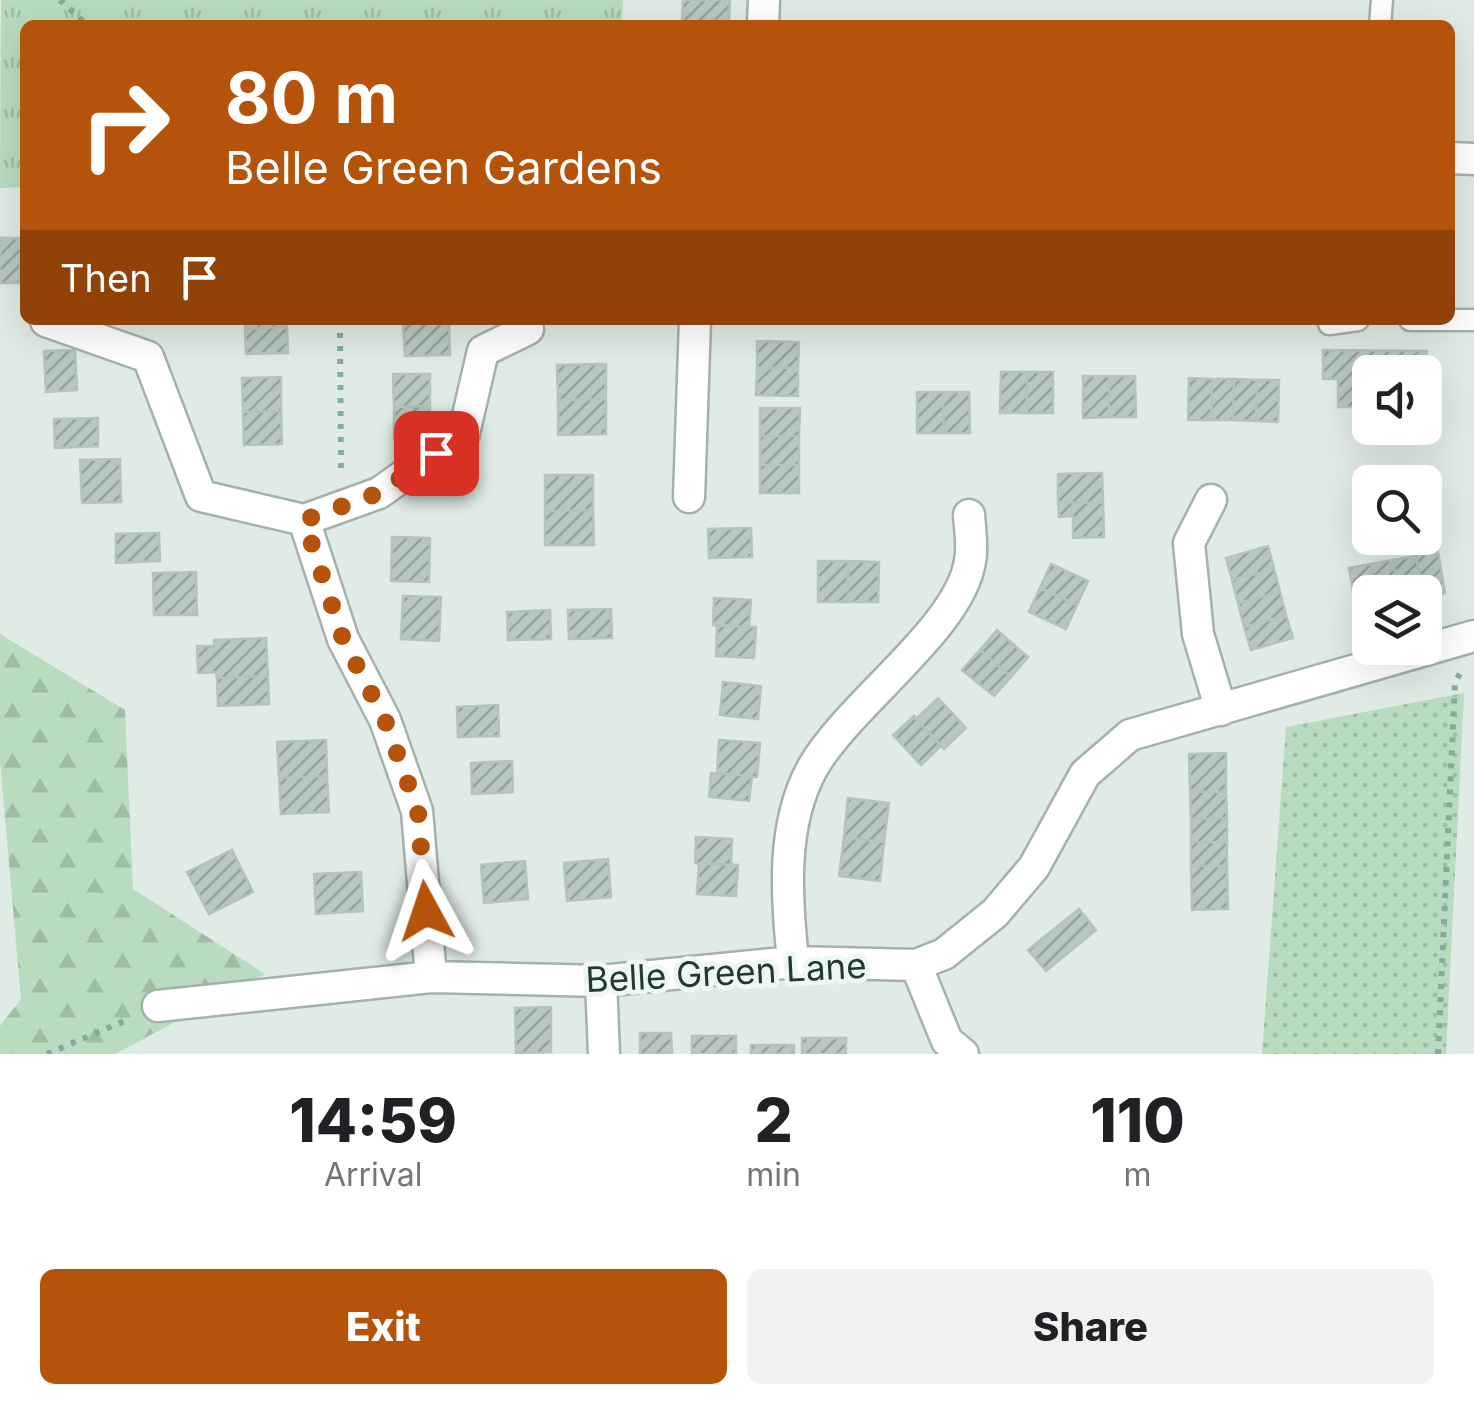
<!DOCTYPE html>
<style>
body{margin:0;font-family:Inter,sans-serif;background:#f2f2f2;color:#202124;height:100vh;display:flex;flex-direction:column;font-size:38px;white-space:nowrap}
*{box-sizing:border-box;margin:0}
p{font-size:32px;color:#757577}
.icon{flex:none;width:55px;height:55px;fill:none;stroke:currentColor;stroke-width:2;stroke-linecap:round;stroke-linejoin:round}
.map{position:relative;height:1054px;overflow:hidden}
.panel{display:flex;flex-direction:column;background:#fff;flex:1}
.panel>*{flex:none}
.guide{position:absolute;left:20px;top:20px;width:1435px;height:305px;border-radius:15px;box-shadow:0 10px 40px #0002;background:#b45309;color:#fff;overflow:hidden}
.controls{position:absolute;left:1352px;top:355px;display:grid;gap:20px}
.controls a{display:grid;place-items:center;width:90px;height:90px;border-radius:15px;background:#fff;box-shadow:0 10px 40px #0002;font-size:50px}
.pin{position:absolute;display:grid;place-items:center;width:85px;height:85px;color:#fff;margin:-42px;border-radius:20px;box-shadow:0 5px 15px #0006}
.me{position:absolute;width:110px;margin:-55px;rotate:355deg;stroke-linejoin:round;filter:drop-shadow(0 0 8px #0008)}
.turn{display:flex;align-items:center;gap:35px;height:210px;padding:0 40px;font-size:45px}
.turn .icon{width:130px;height:130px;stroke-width:2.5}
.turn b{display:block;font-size:70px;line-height:85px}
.then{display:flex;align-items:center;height:95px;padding:0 40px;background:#0003;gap:20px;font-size:38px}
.eta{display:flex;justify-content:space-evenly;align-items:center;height:170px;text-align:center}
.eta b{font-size:60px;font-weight:800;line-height:70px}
.primary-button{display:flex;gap:20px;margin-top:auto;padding:20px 40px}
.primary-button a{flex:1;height:115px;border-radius:15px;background:#b45309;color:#fff;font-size:40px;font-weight:800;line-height:115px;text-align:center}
.primary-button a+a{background:#f2f2f2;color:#202124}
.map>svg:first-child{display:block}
</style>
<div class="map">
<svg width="1474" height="1054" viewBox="0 0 1474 1054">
<defs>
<pattern id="forest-firs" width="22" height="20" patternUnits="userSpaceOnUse" patternTransform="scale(2.5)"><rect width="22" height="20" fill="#b9dbbf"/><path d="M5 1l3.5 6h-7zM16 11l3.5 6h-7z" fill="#9fbda5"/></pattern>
<pattern id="park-tufts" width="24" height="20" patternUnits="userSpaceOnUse" patternTransform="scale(2.5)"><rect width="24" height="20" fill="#b9dbbf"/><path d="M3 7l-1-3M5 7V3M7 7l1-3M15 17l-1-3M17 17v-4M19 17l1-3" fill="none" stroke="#9fbda5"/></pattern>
<pattern id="garden-dots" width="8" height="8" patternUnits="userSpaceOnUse" patternTransform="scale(2.5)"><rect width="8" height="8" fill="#b9dbbf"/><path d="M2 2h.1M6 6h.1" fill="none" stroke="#9fbda5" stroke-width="1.8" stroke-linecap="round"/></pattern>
<pattern id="building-hatch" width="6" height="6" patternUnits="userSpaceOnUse" patternTransform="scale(2.5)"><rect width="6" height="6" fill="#b8c8c0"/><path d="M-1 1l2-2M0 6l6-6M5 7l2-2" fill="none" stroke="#95a39d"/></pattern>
</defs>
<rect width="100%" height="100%" fill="#e0ebe5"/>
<path fill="url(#forest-firs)" d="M0,634L125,710L133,889L265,974L115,1054H0V1026L21,999L0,761Z"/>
<path fill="url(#park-tufts)" d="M1,0H623L622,25H25V187L0,188Z"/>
<path fill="url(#garden-dots)" d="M1464,693L1446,1054H1262L1286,727Z"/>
<path fill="url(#building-hatch)" stroke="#b3c4bb" stroke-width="2.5" d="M683,0H730L729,23L682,21Z
M0,238H21L20,283H0Z
M245,320H287V327L245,329Z
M449,323L450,355L405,356L403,324Z
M287,327L288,353L246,354L245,329Z
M757,341L799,342L798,368H757Z
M75,350L77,390L46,392L44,351Z
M1323,350L1427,351V377L1425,372H1370V407H1338V379H1323Z
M606,364V399L558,400L557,365Z
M757,368H798V396L756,395Z
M1001,372H1027V413H1000Z
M1027,372H1053V413H1027Z
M393,374H430V406L394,407Z
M1083,376H1109V417L1083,418Z
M1109,376H1135L1136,417H1109Z
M281,377V411L243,412L242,378Z
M1189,378L1212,379L1211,420H1188Z
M1212,379H1234L1233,420H1211Z
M1234,379L1257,380L1256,421L1233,420Z
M1257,380H1279L1278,422L1256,421Z
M917,392H943L944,433H917Z
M943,392H969L970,433H944Z
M606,399V434L558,435V400Z
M430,406V439H394V407Z
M760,408H800L799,436H760Z
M281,411L282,444L244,445L243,412Z
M98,418V446L55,448L54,419Z
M760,436H799V465H760Z
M120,459L121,502L82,503L80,460Z
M760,465H799V493H760Z
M1102,473L1103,503L1058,502V474Z
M545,475H593V510L545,511Z
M1058,502L1103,503L1104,537L1073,538V516L1059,517Z
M593,510L594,545H545V511Z
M751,528L752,557L709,558L708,529Z
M159,533L160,561L116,563V534Z
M392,537L430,538L429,582L391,581Z
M1268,546L1274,569L1232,580L1226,558Z
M1438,552L1445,593L1425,597L1416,556Z
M1416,556L1423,592H1399L1393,560Z
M1393,560L1399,592H1376L1371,564Z
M818,561H848V602H818Z
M848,561L879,562L878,602H848Z
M1051,564L1088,581L1077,605L1040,588Z
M1371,564L1376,592H1370V607L1356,609L1349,568Z
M1274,569L1280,592L1238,603L1232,580Z
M196,572L197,615H154L153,573Z
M1040,588L1077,605L1066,629L1029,612Z
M1280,592L1286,615L1244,627L1238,603Z
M403,596L441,597L439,641L401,639Z
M714,598L751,600L749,627L713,625Z
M611,609L612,638L569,639L568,610Z
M550,610L551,639L508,640L507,612Z
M1286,615L1293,638L1251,650L1244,627Z
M717,625L756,627L754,658L716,656Z
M997,630L1028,657L1011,677L980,650Z
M266,638L268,676L217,678L216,672L198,673L197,646H214V640Z
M980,650L1011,677L994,696L962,670Z
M268,676L269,704L218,706L217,678Z
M723,682L761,686L758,719L720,715Z
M938,698L966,728L944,749L916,719Z
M498,705L499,736L458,737L457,707Z
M914,716L941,746L921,765L893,735Z
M326,740L327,776L279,778L277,742Z
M719,740L760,743L757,777L717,773Z
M1226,753V792H1190L1189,754Z
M512,761L513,792L472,794L471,763Z
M711,773L752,776L749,801L709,797Z
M327,776L329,812L281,814L279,778Z
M1190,792H1226L1227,818L1191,819Z
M848,798L889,803L884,842L844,837Z
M1227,818V842H1191V819Z
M696,837L732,839L731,865L695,863Z
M844,837L884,842L880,881L839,876Z
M1191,842H1227V866H1191Z
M232,850L253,892L209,914L187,872Z
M608,859L611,897L567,901L564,863Z
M525,861L528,899L484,903L481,865Z
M699,863L738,865L736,896L697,894Z
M1191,866H1227L1228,909L1192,910Z
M361,872L363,911L316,914L314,874Z
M1079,909L1096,930L1046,971L1028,950Z
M551,1007V1052L516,1053L515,1008Z
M640,1033H671L672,1054H640Z
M692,1036H736V1054H692Z
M802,1038H846V1054H802Z
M751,1045H794V1054H751Z"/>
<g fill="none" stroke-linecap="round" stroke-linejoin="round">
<g stroke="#a3b2ab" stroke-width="25">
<path id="service" d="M1380,25L1382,0
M1410,320H1474
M1329,324L1358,320"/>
</g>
<g stroke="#a3b2ab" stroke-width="35">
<path id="minor" d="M763,25L764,0
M1450,158L1474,159
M46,321L148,357L201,496L304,520L379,493L464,433L483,351L528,329
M689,497L695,320
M1211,500L1189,543L1198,634L1221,710
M304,520L343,639L385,720L417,811L431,977
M793,962C787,898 780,826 813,767C850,703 960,628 970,561C973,547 970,530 969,515
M916,965L947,1041L963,1054
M601,981L604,1054
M158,1006L431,977L601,981L793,962L916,965L944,954L995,913L1034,867L1085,774L1130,735L1474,636"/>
</g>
<path stroke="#81ad9b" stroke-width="6" stroke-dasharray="5 8" stroke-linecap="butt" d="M60,0L87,25
M340,320L341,474
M47,1054L129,1019
M1438,1054L1455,682L1461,672"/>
<use href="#service" stroke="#fff" stroke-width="20"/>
<use href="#minor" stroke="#fff" stroke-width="30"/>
</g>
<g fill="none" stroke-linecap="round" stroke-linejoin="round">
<path stroke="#b45309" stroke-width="18" stroke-dasharray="0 32.4" d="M426,911L418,811L385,720L343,639L304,520L379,493L436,453"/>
</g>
<g text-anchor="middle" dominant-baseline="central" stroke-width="10" stroke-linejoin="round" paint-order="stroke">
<g font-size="35" fill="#213a31" stroke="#f0f7f3">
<text transform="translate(726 972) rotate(-3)">Belle Green Lane</text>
</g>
</g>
</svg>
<div class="controls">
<a><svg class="icon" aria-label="sound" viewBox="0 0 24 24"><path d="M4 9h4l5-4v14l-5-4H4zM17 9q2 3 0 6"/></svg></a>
<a><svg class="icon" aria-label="search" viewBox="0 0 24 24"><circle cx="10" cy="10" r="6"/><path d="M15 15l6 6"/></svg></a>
<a><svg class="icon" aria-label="layers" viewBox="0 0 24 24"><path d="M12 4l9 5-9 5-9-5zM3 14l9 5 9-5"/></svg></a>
</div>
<div class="pin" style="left:436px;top:453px;background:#d93025"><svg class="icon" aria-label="arrive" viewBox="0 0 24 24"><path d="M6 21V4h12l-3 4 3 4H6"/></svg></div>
<svg class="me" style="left:426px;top:911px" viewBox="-20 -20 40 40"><path d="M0-17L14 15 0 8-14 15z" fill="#b45309" stroke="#fff" stroke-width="4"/></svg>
<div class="guide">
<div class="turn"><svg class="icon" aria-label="right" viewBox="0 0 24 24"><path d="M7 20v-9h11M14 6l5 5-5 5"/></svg><div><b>80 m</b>Belle Green Gardens</div></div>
<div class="then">Then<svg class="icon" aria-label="arrive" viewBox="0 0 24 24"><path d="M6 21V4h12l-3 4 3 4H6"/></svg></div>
</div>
</div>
<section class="panel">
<div class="eta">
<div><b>14:59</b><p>Arrival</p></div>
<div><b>2</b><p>min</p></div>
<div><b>110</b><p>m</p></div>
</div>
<div class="primary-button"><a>Exit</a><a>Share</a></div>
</section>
